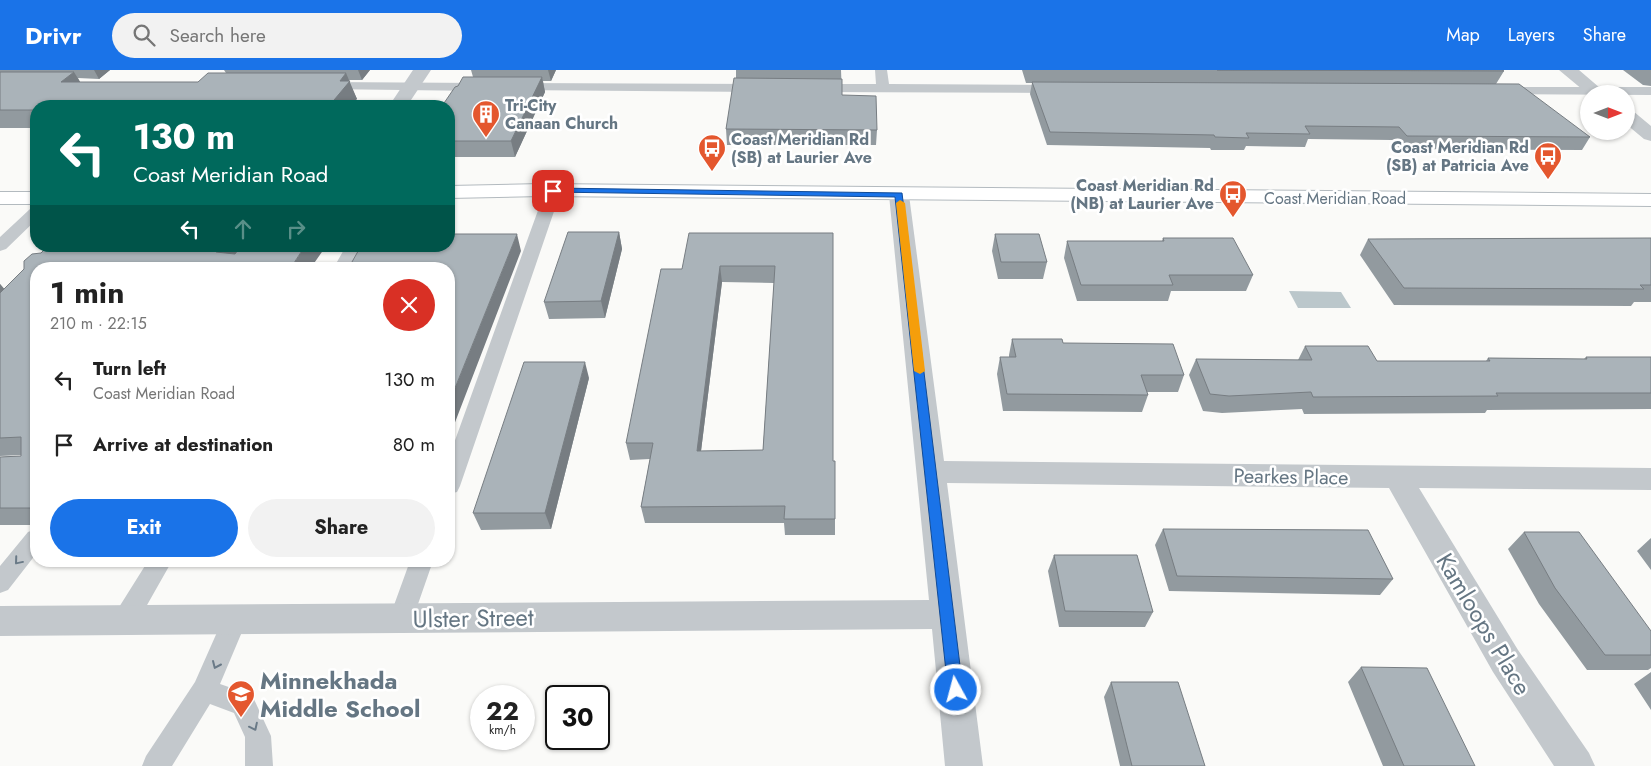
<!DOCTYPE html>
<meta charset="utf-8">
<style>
body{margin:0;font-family:Jost,sans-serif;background:#f2f2f2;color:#222;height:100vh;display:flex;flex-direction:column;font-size:19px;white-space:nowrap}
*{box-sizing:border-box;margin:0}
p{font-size:16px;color:#767676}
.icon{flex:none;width:28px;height:28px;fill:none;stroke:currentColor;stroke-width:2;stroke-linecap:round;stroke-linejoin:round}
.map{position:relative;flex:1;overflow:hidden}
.side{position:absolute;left:30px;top:192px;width:425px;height:305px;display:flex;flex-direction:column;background:#fff;border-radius:20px;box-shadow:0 1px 4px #0004}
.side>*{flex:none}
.hud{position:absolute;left:30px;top:30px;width:425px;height:152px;border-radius:20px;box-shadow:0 1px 4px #0004;background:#00695c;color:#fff;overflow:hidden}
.needle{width:32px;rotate:90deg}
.buttons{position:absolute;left:1580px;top:15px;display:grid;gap:10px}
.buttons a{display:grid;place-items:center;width:55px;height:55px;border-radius:50%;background:#fff;box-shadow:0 1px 4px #0004;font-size:25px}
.speed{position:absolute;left:470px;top:615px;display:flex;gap:10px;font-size:25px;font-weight:700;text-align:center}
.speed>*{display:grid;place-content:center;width:65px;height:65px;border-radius:50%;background:#fff;box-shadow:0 1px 4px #0004;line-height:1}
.speed small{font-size:12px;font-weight:400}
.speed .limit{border:2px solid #111;border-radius:8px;background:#fff;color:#111}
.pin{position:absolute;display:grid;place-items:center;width:42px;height:42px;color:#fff;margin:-21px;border-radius:10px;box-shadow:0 2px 8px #0006}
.me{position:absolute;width:55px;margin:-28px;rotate:353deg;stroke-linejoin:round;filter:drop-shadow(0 0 4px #0008)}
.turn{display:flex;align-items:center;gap:18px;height:105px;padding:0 20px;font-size:22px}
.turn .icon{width:65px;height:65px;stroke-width:2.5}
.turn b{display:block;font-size:35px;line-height:42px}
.lanes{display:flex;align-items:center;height:48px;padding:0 20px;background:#0003;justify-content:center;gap:25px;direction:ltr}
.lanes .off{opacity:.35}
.round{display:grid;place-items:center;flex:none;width:52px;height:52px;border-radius:26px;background:#f2f2f2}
.overview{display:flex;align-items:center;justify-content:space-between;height:85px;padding:0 20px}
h1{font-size:30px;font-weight:700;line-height:38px}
.primary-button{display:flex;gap:10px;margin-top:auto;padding:10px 20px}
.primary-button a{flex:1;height:58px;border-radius:30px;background:#1a73e8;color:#fff;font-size:20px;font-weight:700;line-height:58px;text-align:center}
.primary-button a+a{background:#f2f2f2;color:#222}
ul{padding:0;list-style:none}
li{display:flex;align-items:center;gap:15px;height:65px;padding:0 20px}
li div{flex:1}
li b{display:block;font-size:19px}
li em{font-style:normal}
header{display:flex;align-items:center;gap:30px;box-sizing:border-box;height:70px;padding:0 25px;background:#1a73e8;color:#fff}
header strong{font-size:24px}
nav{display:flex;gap:28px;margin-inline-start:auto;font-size:18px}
.search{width:350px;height:45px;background:#f2f2f2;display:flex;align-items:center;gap:12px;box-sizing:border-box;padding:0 18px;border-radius:28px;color:#767676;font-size:19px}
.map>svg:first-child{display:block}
</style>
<header>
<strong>Drivr</strong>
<div class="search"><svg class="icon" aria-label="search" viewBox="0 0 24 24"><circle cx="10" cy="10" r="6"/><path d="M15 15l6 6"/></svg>Search here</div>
<nav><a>Map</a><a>Layers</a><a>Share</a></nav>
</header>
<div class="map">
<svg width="1651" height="696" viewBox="0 0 1651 696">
<rect width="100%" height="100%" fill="#fafaf8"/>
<path fill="#bbc7cb" d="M1289,221L1341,222L1351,238H1298Z"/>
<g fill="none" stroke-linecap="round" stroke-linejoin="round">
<g stroke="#b3babf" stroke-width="2">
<path id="secondary" d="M542,114L1651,124V136L542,126L449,128V116Z
M0,122H36V134H0Z"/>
</g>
<path fill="#c3c8cc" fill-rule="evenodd" d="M875,0H887L889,14L1057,15L1063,19L1057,23L816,22L810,18L816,14H876Z
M326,12L482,13L488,17L482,21L321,19L320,16L321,13Z
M518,13L759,14L765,18L759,22L513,20L512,17Z
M1501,17H1651V25L1496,24L1495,21L1496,18Z
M553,116L558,118L561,121L460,416L457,422L449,424V387L545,121L548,118Z
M36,137V150L6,179L0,181V167L30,139Z
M346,176H362L350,199H333Z
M36,459V484L8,520L0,523V496L28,462Z
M148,491H172L134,558L125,561L116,558L113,550L116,542Z
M410,491H433L410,557L401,560L392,557L389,549Z
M235,539L244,542L247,550L220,614L252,625L271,666L273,696H245V667L234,643L210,634L172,696H142L146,686L195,612L226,542Z"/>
<path fill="#c3c8cc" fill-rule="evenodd" d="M413,0H431L407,36H389Z
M1559,0H1579L1607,24H1589V25Z
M1626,39L1633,41L1651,56V71L1644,69L1626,54Z
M899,119L906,121L909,125L944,391L1651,398V420L1419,418L1518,580L1589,683L1595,696H1554L1493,602L1389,418L947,413L983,696H945L932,559L0,566V536L929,530L889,125L892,121Z"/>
<use href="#secondary" fill="#fff" fill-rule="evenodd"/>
</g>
<path fill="#929a9f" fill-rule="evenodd" d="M0,0H110L99,9L78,8L80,12H198L226,3L224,0H370L362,10H348L357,29L36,36V58H0Z
M471,0H556L551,11H543L545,22L515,87H449V36L458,16L473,7Z
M736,0H841L842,25L877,60L876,75H727L726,59L736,8Z
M1022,0H1502L1504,1L1496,14L1590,67L1582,80L1400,79L1392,70L1308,69L1305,77L1246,76L1244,80H1211L1210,78L1047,75L1030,24L1032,13H1026Z
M1623,0H1651V16L1643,15Z
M619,162L622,179L605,248L549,249L544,232Z
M833,163V391L835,449V465H785L784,453H645L641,437L650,389L630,390L626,373L682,199ZM722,212L774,213L763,380L701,381Z
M995,164L1047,192L1043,209H998L992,181Z
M1163,168L1253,205L1246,221H1171L1168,231H1077L1064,188L1067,171H1162Z
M1651,168V232H1634L1631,236L1394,235L1360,185L1368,169Z
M48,176H237L239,179H324L36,199V455H0V387L21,386V385L0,386V214L4,219Z
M1012,269L1063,273L1184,305L1178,322H1147L1148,325L1142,342L1003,341L997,304L1000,287H1009V285Z
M1305,276L1377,291H1486L1488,288L1584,289L1586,287H1651V339L1487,340L1485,343L1304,344L1302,339L1222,343L1203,341L1189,305L1196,289L1298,290Z
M589,308L551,459L481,460L473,443Z
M1163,459L1393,509L1380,525L1169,521L1155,475Z
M1524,462L1651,561V598L1648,600H1587L1539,534L1508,479Z
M1651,468V500L1637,481Z
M1054,485L1153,542L1145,557H1059L1048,501Z
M1361,597L1475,696H1383L1348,612Z
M1651,602V640L1634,614Z
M1111,612L1205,696H1120L1104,627Z"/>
<path fill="#777d82" d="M94,0H110L99,9Z
M358,0H370L362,10Z
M548,0H556L551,11Z
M74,2L85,20L61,12Z
M346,3L357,29L351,36H329L340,11Z
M542,7L545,22L515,87L511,71Z
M619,162L622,179L605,248L601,231Z
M517,164L521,181L449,368V333Z
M220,176H237L239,180L226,199L216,182Z
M305,176H322L324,179L310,199H290Z
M720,196L722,212L699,397L697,381Z
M0,214L7,222L0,230Z
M585,292L589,308L551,459L545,443Z"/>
<path fill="#aab3b9" stroke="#777d82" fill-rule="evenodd" d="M1217,0H1502L1504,1Z
M0,2H74L61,12H198L208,3H346L340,11H350L329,36H36V40H0Z
M463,7H542L511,71H449V36H442L455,17L458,16Z
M734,8L842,9V25L876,26L877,60L726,59Z
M1032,12L1519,14L1590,67L1407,66L1399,57L1305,56L1310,64L1246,63L1249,68L1215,67L1214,65L1050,62Z
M568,162H619L601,231L544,232Z
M689,163H833V391H835V449H784L785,436L641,437L653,373H626L661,199H682ZM720,196H775L763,380L697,381Z
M449,164H517L449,333V199H348L361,176H449Z
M995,164H1039L1047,192H1001Z
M1163,168H1233L1253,205H1169L1173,215H1081L1067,171H1164Z
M1651,168V215H1640L1644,219L1404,218L1368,169Z
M48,176H220L216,182L235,184L241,176H305L290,199H36V438H0V387L21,386V367L0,368V223L24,199V191L32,184L41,183Z
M1012,269H1062L1063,273L1173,274L1184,305H1141L1148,325L1007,324L1000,287H1016Z
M1305,276H1368L1377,291H1490L1488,288L1587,289L1586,287H1651V323H1496L1498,326L1313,327L1311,322L1229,326L1210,324L1196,289L1312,290Z
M524,292H585L545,443H473Z
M1163,459L1368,460L1393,509L1177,506Z
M1524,462H1579L1651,561V585H1605L1555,518Z
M1054,485H1137L1153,542L1065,541Z
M1361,597L1427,598L1475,696H1404Z
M1111,612H1178L1205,696H1132Z"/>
<defs><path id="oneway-chevron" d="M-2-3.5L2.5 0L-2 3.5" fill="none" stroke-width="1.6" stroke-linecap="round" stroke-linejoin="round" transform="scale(1.25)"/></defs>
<g stroke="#6a7a87">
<use href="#oneway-chevron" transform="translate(18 491) rotate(130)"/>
<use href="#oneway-chevron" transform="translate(216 595) rotate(114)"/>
<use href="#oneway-chevron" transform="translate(254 657) rotate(64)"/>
</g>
<path fill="#1a73e8" stroke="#114b97" d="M553,118L902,123L963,620L961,625L956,627L950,625L948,620L895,127L550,122L549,121Z"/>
<path fill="#f59e0b" d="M900,130L905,133L925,301L920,304L914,301L896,133Z"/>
<defs>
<g id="building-pin" transform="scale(1.4375)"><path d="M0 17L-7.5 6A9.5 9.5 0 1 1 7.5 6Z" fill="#e4572e" stroke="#fff"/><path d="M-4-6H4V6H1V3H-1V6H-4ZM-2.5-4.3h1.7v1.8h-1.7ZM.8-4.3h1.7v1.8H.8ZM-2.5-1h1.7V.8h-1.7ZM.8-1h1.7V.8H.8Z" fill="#fff"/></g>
<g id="bus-pin" transform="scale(1.4375)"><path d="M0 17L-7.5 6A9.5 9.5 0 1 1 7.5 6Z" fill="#e4572e" stroke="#fff"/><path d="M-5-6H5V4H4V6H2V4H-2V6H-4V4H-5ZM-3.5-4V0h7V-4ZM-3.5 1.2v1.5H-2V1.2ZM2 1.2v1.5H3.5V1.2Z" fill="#fff"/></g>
<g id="school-pin" transform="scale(1.4375)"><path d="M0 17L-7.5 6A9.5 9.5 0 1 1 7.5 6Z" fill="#e4572e" stroke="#fff"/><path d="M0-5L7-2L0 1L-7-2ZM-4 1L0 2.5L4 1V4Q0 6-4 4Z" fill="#fff"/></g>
</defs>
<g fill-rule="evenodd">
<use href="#building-pin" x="486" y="44"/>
<use href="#bus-pin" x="712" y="78"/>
<use href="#bus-pin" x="1548" y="86"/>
<use href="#bus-pin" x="1233" y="124"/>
<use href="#school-pin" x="241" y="624"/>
</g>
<g text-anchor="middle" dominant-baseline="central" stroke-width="5" stroke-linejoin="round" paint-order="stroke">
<g font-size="16" font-weight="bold" fill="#657683" stroke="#fff" text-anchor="start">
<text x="505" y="35">Tri-City<tspan x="505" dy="18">Canaan Church</tspan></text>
<text x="731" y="69">Coast Meridian Rd<tspan x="731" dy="18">(SB) at Laurier Ave</tspan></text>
<text x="1529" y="77" text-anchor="end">Coast Meridian Rd<tspan x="1529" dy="18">(SB) at Patricia Ave</tspan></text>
<text x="1214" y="115" text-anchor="end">Coast Meridian Rd<tspan x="1214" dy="18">(NB) at Laurier Ave</tspan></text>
</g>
<g font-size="16" fill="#657683" stroke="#fff">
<text x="1335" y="128">Coast Meridian Road</text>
</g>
<g font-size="20" fill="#657683" stroke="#fff">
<text transform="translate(1291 407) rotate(1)">Pearkes Place</text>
</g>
<g font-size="24" fill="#657683" stroke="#fff">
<text transform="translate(473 548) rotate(-1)">Ulster Street</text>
<text transform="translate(1484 554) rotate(59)">Kamloops Place</text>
</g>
<g font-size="24" font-weight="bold" fill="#657683" stroke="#fff" text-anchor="start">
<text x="260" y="610">Minnekhada<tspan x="260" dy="28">Middle School</tspan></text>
</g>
</g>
</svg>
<div class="buttons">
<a><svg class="needle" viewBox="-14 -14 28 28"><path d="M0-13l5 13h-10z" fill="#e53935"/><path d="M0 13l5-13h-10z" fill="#767676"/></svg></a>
</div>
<div class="speed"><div>22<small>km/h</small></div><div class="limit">30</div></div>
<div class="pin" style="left:553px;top:121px;background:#d93025"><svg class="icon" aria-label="arrive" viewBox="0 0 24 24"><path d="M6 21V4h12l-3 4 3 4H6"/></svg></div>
<svg class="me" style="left:956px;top:620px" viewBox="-20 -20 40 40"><circle r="17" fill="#1a73e8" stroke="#fff" stroke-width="3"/><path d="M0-11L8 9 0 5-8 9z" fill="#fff"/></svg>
<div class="hud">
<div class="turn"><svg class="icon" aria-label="left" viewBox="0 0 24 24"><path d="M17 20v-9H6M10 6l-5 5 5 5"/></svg><div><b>130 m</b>Coast Meridian Road</div></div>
<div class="lanes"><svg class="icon" aria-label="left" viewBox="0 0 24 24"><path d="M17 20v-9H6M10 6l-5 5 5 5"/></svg><svg class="icon off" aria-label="ahead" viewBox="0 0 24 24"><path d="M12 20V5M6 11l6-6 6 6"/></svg><svg class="icon off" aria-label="right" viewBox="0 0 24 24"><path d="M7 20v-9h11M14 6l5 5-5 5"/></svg></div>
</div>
<section class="side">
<div class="overview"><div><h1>1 min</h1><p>210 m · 22:15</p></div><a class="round" style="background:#d93025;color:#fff"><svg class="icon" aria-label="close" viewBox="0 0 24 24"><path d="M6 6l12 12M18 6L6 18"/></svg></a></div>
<ul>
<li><svg class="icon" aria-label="left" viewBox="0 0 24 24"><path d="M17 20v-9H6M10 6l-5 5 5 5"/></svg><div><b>Turn left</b><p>Coast Meridian Road</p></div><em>130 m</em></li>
<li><svg class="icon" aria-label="arrive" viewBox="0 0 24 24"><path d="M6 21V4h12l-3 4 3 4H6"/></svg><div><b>Arrive at destination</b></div><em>80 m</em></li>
</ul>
<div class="primary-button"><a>Exit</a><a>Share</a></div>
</section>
</div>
